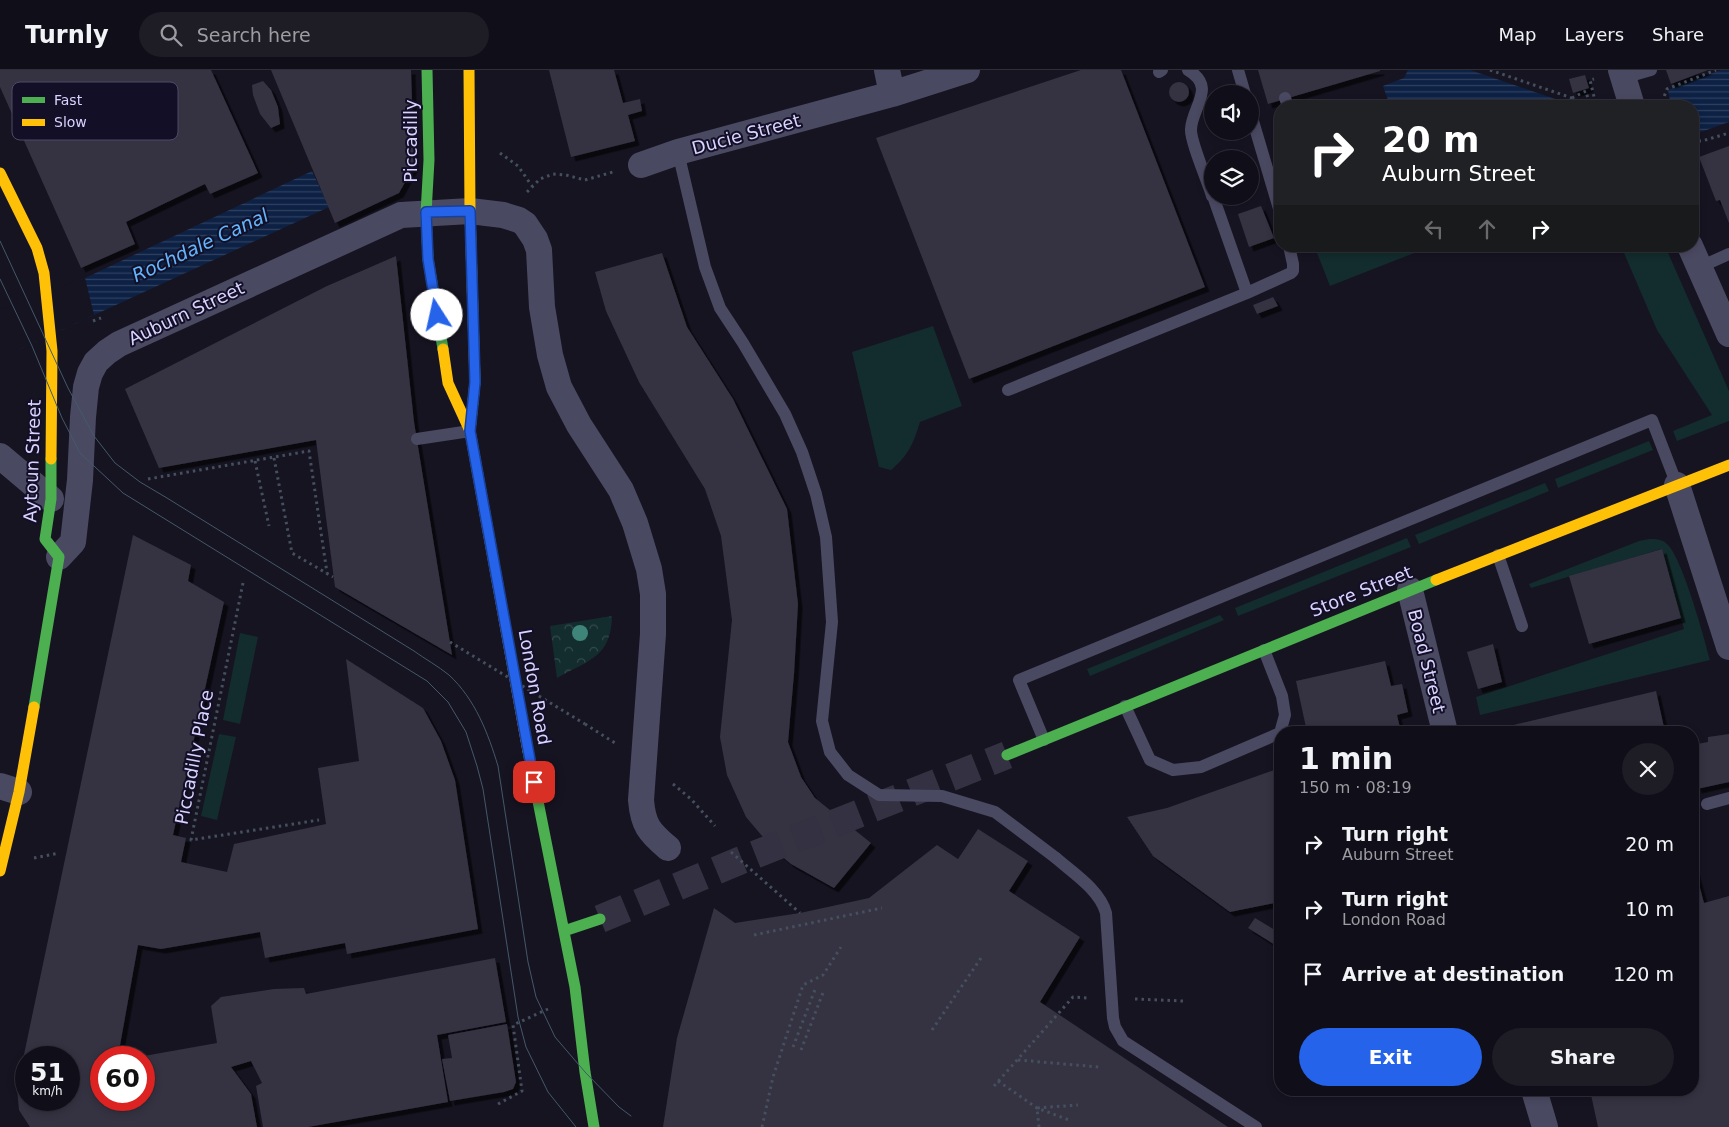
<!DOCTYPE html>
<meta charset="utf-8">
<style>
body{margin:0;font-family:"DejaVu Sans",sans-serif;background:#1e1d26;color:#f1f3f6;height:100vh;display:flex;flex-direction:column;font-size:19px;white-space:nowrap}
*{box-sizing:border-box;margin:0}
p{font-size:16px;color:#9c9ca2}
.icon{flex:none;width:28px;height:28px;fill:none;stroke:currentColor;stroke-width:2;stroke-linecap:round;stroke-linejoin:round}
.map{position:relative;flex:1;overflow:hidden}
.sheet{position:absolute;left:1274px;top:656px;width:425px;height:370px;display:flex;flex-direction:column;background:#100f19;border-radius:20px;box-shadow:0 2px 8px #0003,0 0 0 1px #302f38}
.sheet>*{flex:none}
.top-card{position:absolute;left:1274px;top:30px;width:425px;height:152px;border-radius:20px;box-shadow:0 2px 8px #0003,0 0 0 1px #302f38;background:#202124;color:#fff;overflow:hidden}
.controls{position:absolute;left:1204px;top:15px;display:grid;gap:10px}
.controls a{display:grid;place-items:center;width:55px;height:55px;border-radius:50%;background:#100f19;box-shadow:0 2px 8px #0003,0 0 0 1px #302f38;font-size:25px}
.speed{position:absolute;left:15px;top:976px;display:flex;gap:10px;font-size:25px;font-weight:700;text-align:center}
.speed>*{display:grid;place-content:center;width:65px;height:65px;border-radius:50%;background:#100f19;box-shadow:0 2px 8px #0003,0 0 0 1px #302f38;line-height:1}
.speed small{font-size:12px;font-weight:400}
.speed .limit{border:8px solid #d22;background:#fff;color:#111}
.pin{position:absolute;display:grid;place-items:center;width:42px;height:42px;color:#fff;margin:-21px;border-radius:10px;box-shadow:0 2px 8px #0006}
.me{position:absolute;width:55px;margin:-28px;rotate:350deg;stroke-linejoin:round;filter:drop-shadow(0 0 4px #0008)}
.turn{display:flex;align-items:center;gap:18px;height:105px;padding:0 25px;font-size:22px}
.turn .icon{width:65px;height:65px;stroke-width:2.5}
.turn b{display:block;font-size:35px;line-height:42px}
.lanes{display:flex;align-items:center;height:48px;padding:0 25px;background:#0003;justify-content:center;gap:25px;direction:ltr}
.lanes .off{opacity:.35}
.round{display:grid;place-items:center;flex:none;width:52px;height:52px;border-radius:26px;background:#1e1d26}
.head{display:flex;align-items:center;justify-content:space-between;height:85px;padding:0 25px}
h1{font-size:30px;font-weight:700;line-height:38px}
.cta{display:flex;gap:10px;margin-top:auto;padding:10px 25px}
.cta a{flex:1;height:58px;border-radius:30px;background:#2563eb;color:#fff;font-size:20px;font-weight:700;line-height:58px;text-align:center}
.cta a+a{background:#1e1d26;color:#f1f3f6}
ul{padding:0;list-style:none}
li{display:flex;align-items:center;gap:15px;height:65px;padding:0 25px}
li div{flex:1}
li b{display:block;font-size:19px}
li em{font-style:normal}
header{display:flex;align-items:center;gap:30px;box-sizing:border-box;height:70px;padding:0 25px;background:#100f19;border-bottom:1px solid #302f38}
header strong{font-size:24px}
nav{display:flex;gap:28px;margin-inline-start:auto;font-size:18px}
.search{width:350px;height:45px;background:#1e1d26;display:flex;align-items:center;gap:12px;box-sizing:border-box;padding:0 18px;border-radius:28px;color:#9c9ca2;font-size:19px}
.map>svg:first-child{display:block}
</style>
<header>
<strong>Turnly</strong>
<div class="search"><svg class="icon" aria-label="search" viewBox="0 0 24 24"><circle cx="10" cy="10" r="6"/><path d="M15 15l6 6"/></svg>Search here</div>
<nav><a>Map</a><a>Layers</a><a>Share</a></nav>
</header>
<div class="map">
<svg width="1729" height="1057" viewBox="0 0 1729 1057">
<defs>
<pattern id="forest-crowns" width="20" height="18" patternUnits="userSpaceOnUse" patternTransform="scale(1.25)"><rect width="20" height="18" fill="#132c2d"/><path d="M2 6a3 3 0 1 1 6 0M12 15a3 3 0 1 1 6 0" fill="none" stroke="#354a4c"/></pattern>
<pattern id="water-rules" width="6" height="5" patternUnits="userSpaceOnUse" patternTransform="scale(1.25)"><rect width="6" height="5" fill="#0d2144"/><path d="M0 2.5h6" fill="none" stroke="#304060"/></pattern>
<filter id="shadow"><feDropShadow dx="4.5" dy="4.5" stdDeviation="0" flood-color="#0009"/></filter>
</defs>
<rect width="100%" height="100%" fill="#161421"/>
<path fill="#132c2d" d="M1330,176H1432L1330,216L1317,183Z
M1621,176H1665L1729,321V351L1677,371L1673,361L1712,345L1657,260Z
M933,256L962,336L920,352C913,374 909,385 891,400L879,397L852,282Z
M1649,371L1653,380L1558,418L1555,409Z
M1545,413L1549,421L1419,474L1415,465Z
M1407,468L1411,477L1238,546L1235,538Z
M1649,469C1656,469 1662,469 1667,474C1682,487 1704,567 1710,590L1480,645L1476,627L1684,559L1661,479L1531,518L1529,514L1639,471Z
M1220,545L1224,550L1090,606L1087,599Z
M240,563L258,567L240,654L223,650Z
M219,664L236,667L217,750L201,746Z"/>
<path fill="url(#forest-crowns)" d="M612,546C611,587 589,590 557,608L550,556Z"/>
<path fill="url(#water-rules)" d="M1408,0H1470L1567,33L1570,36H1390L1383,16L1404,8Z
M1721,0H1729V52L1701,62H1693L1692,36H1664L1670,31L1668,20Z
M312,101L329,137L18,280L46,225L85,208Z"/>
<path fill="#161421" d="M85,208L94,245L18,280L0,292V240Z"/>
<path fill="#343243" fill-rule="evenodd" filter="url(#shadow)" d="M0,0H211L258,103L210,124L205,114L126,152L135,174L81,198L0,17Z
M271,0H411L414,96L399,123L335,153Z
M549,0H614L623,33L640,29L642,41L628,45L635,71L571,87Z
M1081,0H1121L1205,217L969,309L876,68Z
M1258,0H1380V1L1268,34Z
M1666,0H1708L1671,14Z
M1585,5L1589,18L1573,23L1569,9Z
M263,11L271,20L278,37L280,54L271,58L260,44L253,25L252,15Z
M1169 22a10 10 0 1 1 20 0a10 10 0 1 1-20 0Z
M1729,76V153L1720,130L1716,131L1699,87Z
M1261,136L1274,168L1249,177L1238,144Z
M662,183L687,257L733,329L787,439L798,534L794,604L788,672L801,707L815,728L871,773L834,818L791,794L773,779L746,747L727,705L720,667L732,550L721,466L705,419L639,312L606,241L595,202Z
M396,186L414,352L452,585L335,517L316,370L159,398L125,319L327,216Z
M1273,227L1278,236L1257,244L1253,235Z
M133,465L191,495L188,511L224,532L173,765L186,768L181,792L227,802L234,774L326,754L318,698L359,691L346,589L423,638L441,671L455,710L478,859L347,884L345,873L265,888L260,862L161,879L138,875L119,981L127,988H101V1030H144V986L217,973L211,936L221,927L274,919L304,918L306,924L495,888L506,952L437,965L448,1032L308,1057H263L256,1016L262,1013L251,991L231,997L251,1024L257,1057H30L19,1040L17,1018ZM26,988H69V1030H26Z
M1662,479L1681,548L1589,574L1569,506Z
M1493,574L1502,612L1478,619L1467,582Z
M1385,591L1391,616L1402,614L1408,642L1397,645L1401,662H1307L1296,611Z
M1656,621L1665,662H1506L1505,657Z
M1729,664V712L1697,719L1692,695V675L1708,672V667Z
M1280,698V832L1230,842L1153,786L1127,747L1167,738Z
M978,759L1028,791L1009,821L1080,867L1040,932L1228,1057H663L677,968L714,838L735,853L800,843L869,828L937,775L958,789Z
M1692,788L1704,833L1729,826V1057H1598L1590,1020H1692Z
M1255,848L1280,863V878L1248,858Z
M507,954L516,1012L513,1019L504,1022L450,1031L442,989L452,988L448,965Z"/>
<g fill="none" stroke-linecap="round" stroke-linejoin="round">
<path stroke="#333142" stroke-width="28" stroke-dasharray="28 14" stroke-linecap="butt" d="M600,849L739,791L1007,685"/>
<path stroke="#44505f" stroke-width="3" stroke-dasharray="2.5 4" stroke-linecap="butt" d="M1490,0L1572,28L1582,36
M1572,28L1586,21L1589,33L1595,31L1590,10L1594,9
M1662,32L1667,19L1716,0
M1692,71H1702L1729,63
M500,83L518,96L532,116
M527,122L540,109L553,104L566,105L585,110L613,102
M93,251L101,248
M274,388L292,483L333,507
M255,391L269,456
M148,409L309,381L327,503
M243,513L191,770L319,750
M585,654L615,673
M673,714L691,729L715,756
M731,782L800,843
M34,788L59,783
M754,865L882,838
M1135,929L1183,931
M932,960L981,888
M793,977L816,917
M801,980L824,920
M1018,990L1099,997
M998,1011L1037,1038L1069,1050
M994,1016L1073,927L1088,928
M498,1034L522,1021L513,955L548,939
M762,1057L773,1007L803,915L823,905L841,877
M1039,1057L1037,1038L1078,1035"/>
<path stroke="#4a4962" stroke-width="12" d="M1188,0C1217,17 1192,37 1191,59C1190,71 1208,112 1212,126
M1238,0L1245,24
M1159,2L1162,0
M1623,8L1651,0
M1285,28L1288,36
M1250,41L1280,142
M678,82L705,197L720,238L743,273L785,344L802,382L816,424L826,467L832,552L822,651L830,682L848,705L879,725L942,726L995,742L1056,788
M1213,126L1247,223
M1700,197L1729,184
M1008,320L1247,223L1291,203L1293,201V194L1289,176
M417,369L470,361
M1498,485L1522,556
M1125,636L1150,690L1173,700L1201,697L1280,663L1285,645L1282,626L1264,580
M1044,670L1019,610L1652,350L1677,415
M1707,734L1729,728"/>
<path stroke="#4a4962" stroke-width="26" d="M887,0L892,24
M1621,0L1632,36
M641,95L678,82L892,24L967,0
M1690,176L1729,264
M0,386L51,429
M1677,415L1729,577
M59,487L73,472L80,410L83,347L86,317L90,303L96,292L107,282L119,274L401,145L470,141L503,145L519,150L525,154L535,169L539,180L542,237L550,285L559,317L579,355L621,420L635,453L649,499L653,524V564L641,730C643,755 649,762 668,778
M1410,520L1445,662
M0,716L19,722
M1534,1020L1545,1057"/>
<path stroke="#4caf50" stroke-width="11" d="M427,0L429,90L426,143L428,189L443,279
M34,637L59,487L45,469L51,429V389
M528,681L575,917L585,1002L594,1057
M1007,685L1436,510
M564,861L600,849"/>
<path stroke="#ffc107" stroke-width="11" d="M469,0L470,141L475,312L470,361
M0,103L37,178L44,203L52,281L51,389
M443,279L448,313L470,361L528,681
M1436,510L1729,395
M0,801L19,722L34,637"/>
<path stroke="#43596b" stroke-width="1" d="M0,171L68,318L94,366L115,393L140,412L167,428L414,581C425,589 438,596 449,605C475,629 488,663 498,696L528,892L536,927L555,967L585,1002L619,1037L631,1046
M0,209L32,276L62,348L80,383L123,423L427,611L448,632L466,662L477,696L483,719L518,947L526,977L548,1022L576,1057"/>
<path stroke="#44505f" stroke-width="3" stroke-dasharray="2.5 4" stroke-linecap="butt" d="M450,572L585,654"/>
<path stroke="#4a4962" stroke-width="12" d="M1056,788C1073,803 1100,820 1106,843L1113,948L1115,957L1123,971L1256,1057"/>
</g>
<circle fill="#3e8478" cx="580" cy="563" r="8"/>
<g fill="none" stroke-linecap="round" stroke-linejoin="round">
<g stroke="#184099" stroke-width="12">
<path id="route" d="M437,245L428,189L426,142L470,141L475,312L470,361L534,712"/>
</g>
<use href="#route" stroke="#2563eb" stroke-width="9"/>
</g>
<g text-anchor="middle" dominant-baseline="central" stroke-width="4" stroke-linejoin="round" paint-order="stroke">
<g font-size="18" fill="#d9d4ff" stroke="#130f26">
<text transform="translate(746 64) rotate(-15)">Ducie Street</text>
<text transform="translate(410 71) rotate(-90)">Piccadilly</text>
<text transform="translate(186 243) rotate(-25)">Auburn Street</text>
<text transform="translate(32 391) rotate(-88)">Aytoun Street</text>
<text transform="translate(1361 521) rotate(-22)">Store Street</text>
<text transform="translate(1427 591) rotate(76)">Boad Street</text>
<text transform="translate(535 617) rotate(80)">London Road</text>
<text transform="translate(194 687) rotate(-79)">Piccadilly Place</text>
</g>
<g font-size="19" font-style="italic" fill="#62b6ff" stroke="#130f26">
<text transform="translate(200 175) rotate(-25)">Rochdale Canal</text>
</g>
</g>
<rect x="12" y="12" width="166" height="58" rx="8" fill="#130f26" stroke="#4e4a67" stroke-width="1"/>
<rect x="22" y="27" width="23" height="6" fill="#4caf50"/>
<rect x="22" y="49" width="23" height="7" fill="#ffc107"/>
<g font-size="14" fill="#d9d4ff">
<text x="54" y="35">Fast</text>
<text x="54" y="57">Slow</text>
</g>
</svg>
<div class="controls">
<a><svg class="icon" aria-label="sound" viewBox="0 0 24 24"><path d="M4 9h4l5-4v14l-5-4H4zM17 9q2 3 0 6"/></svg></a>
<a><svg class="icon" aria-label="layers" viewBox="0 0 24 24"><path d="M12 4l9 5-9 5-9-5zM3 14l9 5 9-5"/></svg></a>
</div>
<div class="speed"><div>51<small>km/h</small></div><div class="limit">60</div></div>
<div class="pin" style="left:534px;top:712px;background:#d93025"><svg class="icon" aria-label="arrive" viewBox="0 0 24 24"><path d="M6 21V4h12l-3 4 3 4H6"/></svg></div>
<svg class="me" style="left:437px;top:245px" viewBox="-20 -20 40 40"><circle r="19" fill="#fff"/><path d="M0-13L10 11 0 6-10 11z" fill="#2563eb"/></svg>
<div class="top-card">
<div class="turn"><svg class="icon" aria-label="right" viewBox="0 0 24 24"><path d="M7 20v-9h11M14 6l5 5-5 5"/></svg><div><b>20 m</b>Auburn Street</div></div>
<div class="lanes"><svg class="icon off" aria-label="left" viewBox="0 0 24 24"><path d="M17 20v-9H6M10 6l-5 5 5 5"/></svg><svg class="icon off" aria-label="ahead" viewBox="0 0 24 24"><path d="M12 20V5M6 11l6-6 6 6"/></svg><svg class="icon" aria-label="right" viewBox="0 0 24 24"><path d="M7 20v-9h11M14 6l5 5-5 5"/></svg></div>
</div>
<section class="sheet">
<div class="head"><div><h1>1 min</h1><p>150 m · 08:19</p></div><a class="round"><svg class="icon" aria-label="close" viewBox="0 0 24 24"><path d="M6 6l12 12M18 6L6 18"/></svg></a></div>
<ul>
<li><svg class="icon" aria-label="right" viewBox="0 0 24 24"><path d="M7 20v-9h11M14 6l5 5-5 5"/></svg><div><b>Turn right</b><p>Auburn Street</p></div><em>20 m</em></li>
<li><svg class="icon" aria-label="right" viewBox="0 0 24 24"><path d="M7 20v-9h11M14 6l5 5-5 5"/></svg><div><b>Turn right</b><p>London Road</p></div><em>10 m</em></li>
<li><svg class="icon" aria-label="arrive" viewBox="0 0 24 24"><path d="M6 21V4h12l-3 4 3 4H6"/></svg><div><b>Arrive at destination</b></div><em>120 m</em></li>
</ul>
<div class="cta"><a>Exit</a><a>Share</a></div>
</section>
</div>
